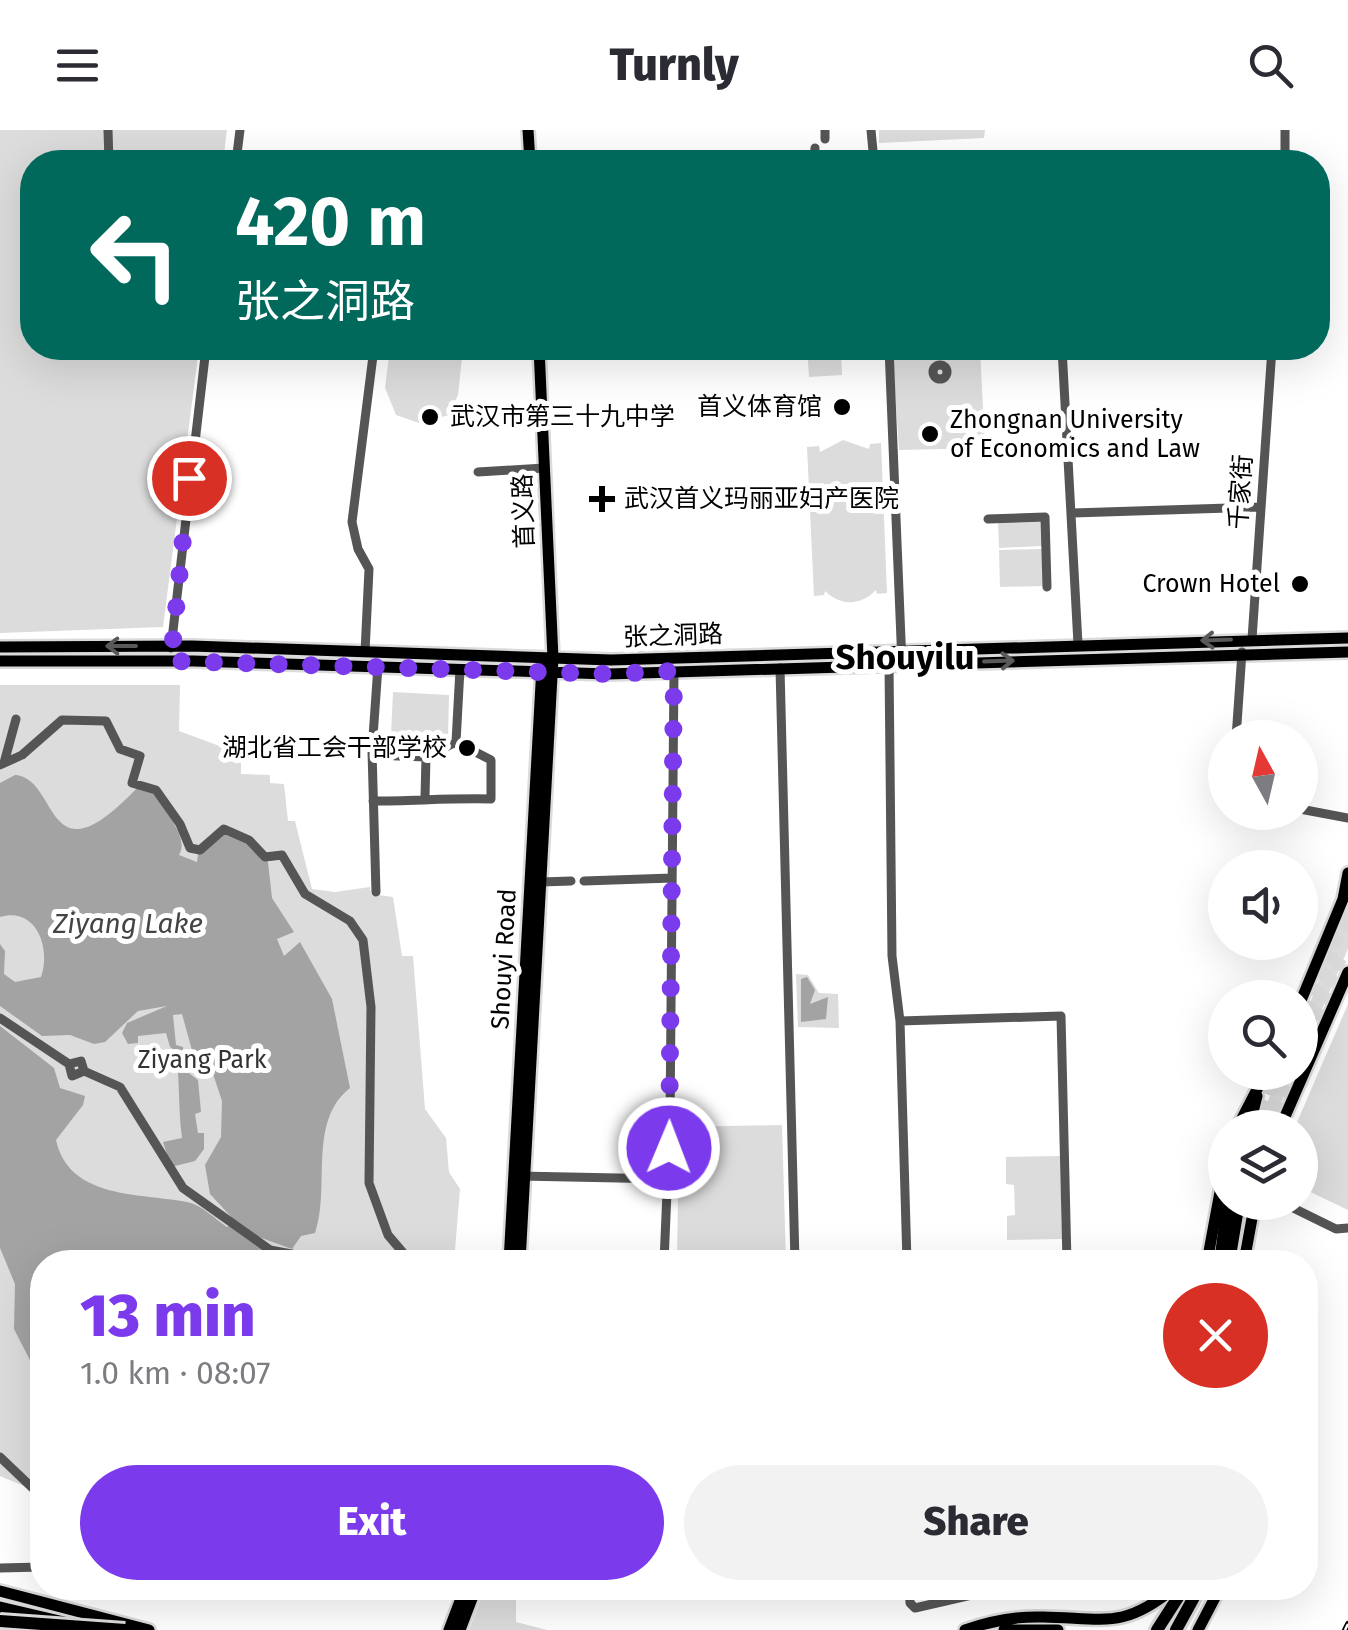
<!DOCTYPE html>
<meta charset="utf-8">
<style>
body{margin:0;font-family:"Fira Sans","Noto Sans SC",sans-serif;background:#f2f2f3;color:#2b2b33;height:100vh;display:flex;flex-direction:column;font-size:38px;white-space:nowrap}
*{box-sizing:border-box;margin:0}
p{font-size:32px;color:#7c7c81}
.icon{flex:none;width:55px;height:55px;fill:none;stroke:currentColor;stroke-width:2;stroke-linecap:round;stroke-linejoin:round}
.map{position:relative;flex:1;overflow:hidden}
.side{position:absolute;left:30px;top:1120px;width:1288px;height:350px;display:flex;flex-direction:column;background:#fff;border-radius:40px;box-shadow:0 10px 40px #0002}
.side>*{flex:none}
.hud{position:absolute;left:20px;top:20px;width:1310px;height:210px;border-radius:40px;box-shadow:0 10px 40px #0002;background:#00695c;color:#fff;overflow:hidden}
.needle{width:65px;rotate:352deg}
.buttons{position:absolute;left:1208px;top:590px;display:grid;gap:20px}
.buttons a{display:grid;place-items:center;width:110px;height:110px;border-radius:50%;background:#fff;box-shadow:0 10px 40px #0002;font-size:50px}
.pin{position:absolute;display:grid;place-items:center;width:85px;height:85px;color:#fff;margin:-42px;border:5px solid #fff;border-radius:50%;box-shadow:0 2px 10px #0007}
.me{position:absolute;width:110px;margin:-55px;rotate:1deg;stroke-linejoin:round;filter:drop-shadow(0 0 8px #0008)}
.turn{display:flex;align-items:center;gap:35px;height:210px;padding:0 50px;font-size:45px}
.turn .icon{width:130px;height:130px;stroke-width:2.5}
.turn b{display:block;font-size:70px;line-height:85px}
.round{display:grid;place-items:center;flex:none;width:105px;height:105px;border-radius:52px;background:#f2f2f3}
.overview{display:flex;align-items:center;justify-content:space-between;height:170px;padding:0 50px}
h1{font-size:60px;font-weight:800;line-height:75px;color:#7c3aed}
.cta{display:flex;gap:20px;margin-top:auto;padding:20px 50px}
.cta a{flex:1;height:115px;border-radius:60px;background:#7c3aed;color:#fff;font-size:40px;font-weight:800;line-height:115px;text-align:center}
.cta a+a{background:#f2f2f3;color:#2b2b33}
header{display:flex;justify-content:space-between;align-items:center;height:130px;padding:0 50px;background:#fff;font-size:45px;font-weight:800}
.map>svg:first-child{display:block}
</style>
<header><svg class="icon" aria-label="menu" viewBox="0 0 24 24"><path d="M4 6h16M4 12h16M4 18h16"/></svg>Turnly<svg class="icon" aria-label="search" viewBox="0 0 24 24"><circle cx="10" cy="10" r="6"/><path d="M15 15l6 6"/></svg></header>
<div class="map">
<svg width="1348" height="1500" viewBox="0 0 1348 1500">
<rect width="100%" height="100%" fill="#fff"/>
<path fill="#dcdcdc" d="M0,0H227L223,32H32V218H199L163,497L0,503Z
M879,0H985L984,8L879,13Z
M390,218H463L458,265L449,285L419,293L396,285L385,258Z
M807,218H841L842,245L809,247Z
M892,218H980L985,318L899,320Z
M843,310L869,319L870,314L881,313L887,463L877,464L876,460C861,476 840,476 825,461L824,465L814,466L807,317L819,316L820,322Z
M1042,390V416L999,418L998,392Z
M1042,419L1043,456L1000,457L999,420Z
M0,555H180L179,601L241,624V644L270,645V653L284,654L288,691H295L312,759L335,762L370,757L371,764L393,767L402,826H413L425,979L446,1008L449,1042L460,1059L454,1132H42V1394L36,1386L40,1370L31,1359L0,1346Z
M393,562L449,565L448,607L391,605Z
M1348,771V819L1300,930V900Z
M796,844L808,845L819,863L838,864L839,898L798,897Z
M1348,874V1080L1300,1057V998L1295,997Z
M1281,943H1294L1271,997L1255,998Z
M782,995L786,1132H677L679,997Z
M1060,1026L1062,1109L1007,1110V1086L1015,1085L1014,1055L1006,1054V1027Z
M485,1458H516V1492L547,1500H469Z"/>
<path fill="#a3a3a3" d="M15,645C60,648 44,756 137,658L154,661C163,680 190,707 179,725L197,732L198,724L220,703L248,711L268,732L272,768L294,802L277,809L284,826L300,812L332,869L350,958C307,992 331,1057 315,1103L301,1106L292,1119L253,1105L250,1109L284,1132H42V1292L36,1242L14,1199L15,1154L0,1118V896L54,938L60,958L85,966L83,975L56,1010C69,1070 142,1063 187,1072C202,1075 215,1089 227,1097L236,1092L210,1064L205,1035L221,1007L222,971L212,941L193,924L182,884L173,885L176,915L183,917L185,940L198,950L201,982L195,984L198,1003H204V1019L195,1031L171,1037L163,1012L182,1008C178,978 180,951 176,921L170,917L166,903L138,906V913L128,914L122,903L127,893L167,876L138,881L105,912L94,914L70,905L42,906L0,876V814L5,821L4,844L15,852L41,847C51,819 37,776 0,787V653Z
M807,847L815,860L810,874L828,867L826,889L801,892V849Z"/>
<g fill="none" stroke-linecap="round" stroke-linejoin="round">
<path stroke="#d9d9d9" stroke-width="12" stroke-dasharray="12 6" stroke-linecap="butt" d="M1300,899L1348,783
M1300,922L1341,828
M1254,998L1279,942
M1265,998L1291,942"/>
<g stroke="#dbdbdb" stroke-width="16">
<path id="major" d="M528,0L530,32
M0,517L192,516L611,530L1348,508
M0,531H194L608,544L1348,522
M1300,873L1343,769L1348,743
M1237,998L1266,942
M1249,998L1257,966
M1280,998L1348,842
M509,1132L542,536
M520,1132L553,528L539,218
M1207,1132L1225,1035
M1244,1132L1255,1072
M0,1461L149,1500
M0,1477L64,1492
M449,1500L465,1458
M460,1500L476,1458
M965,1500C991,1491 1016,1486 1043,1487C1103,1488 1123,1500 1174,1458
M1004,1500H1058
M1198,1500L1220,1458"/>
</g>
<g stroke="#dbdbdb" stroke-width="18">
<path id="highway" d="M1220,1132L1228,1072
M1229,1132L1239,1072
M1157,1500L1184,1458
M1176,1500L1199,1458"/>
</g>
<path stroke="#555" stroke-width="9" d="M108,0L109,32
M825,0V9
M871,0L874,32
M236,32L240,0
M814,32L815,18
M1285,32V0
M889,218L902,534
M1062,218L1078,514
M933 242a7 7 0 1 1 14 0a7 7 0 1 1-14 0Z
M478,342L544,338
M1073,383L1260,377
M988,389L1045,387L1047,457
M1252,509L1272,218
M171,518L206,218
M365,522L369,439L358,419L352,392L374,218
M889,534L892,826L900,891L907,1132
M780,538L795,1132
M1236,608L1242,522
M372,625L426,627L456,612
M4,633L16,589
M0,635L22,625L62,590L106,591L120,619L140,626L132,653L156,660L180,694L190,718L200,720L224,699L249,710L265,727L282,725L305,764L350,791L363,810L371,877L369,1053L388,1105L411,1132
M425,667L426,627
M373,671C413,671 450,668 491,669V630L456,612L460,539
M1300,679L1348,688
M584,751L672,748
M541,752L571,751
M376,762L372,621L378,536
M0,888L69,934L72,946L84,941L81,931L69,934
M900,891L1061,886L1067,1132
M84,941L120,957L183,1058L270,1120L334,1132
M519,1046L668,1049
M1281,1072L1336,1099L1348,1098
M389,1132L401,1123
M664,1132L670,992L674,541
M0,1327L42,1367
M0,1438L42,1437
M909,1458L910,1473L915,1478L1002,1458"/>
<use href="#major" stroke="#000" stroke-width="11"/>
<use href="#highway" stroke="#000" stroke-width="12"/>
<g stroke="#000" stroke-width="6">
<path id="rail" d="M1345,1500L1348,1494"/>
</g>
<use href="#rail" stroke="#fff" stroke-width="2.5" stroke-dasharray="8" stroke-linecap="butt"/>
<g stroke="#dbdbdb" stroke-width="18" stroke-linecap="butt">
<path id="highway-bridge" d="M0,1491L125,1500"/>
</g>
<use href="#highway-bridge" stroke="#000" stroke-width="12"/>
</g>
<defs><path id="oneway-shaft" d="M-6 0H5M1.5-3L5.5 0L1.5 3" fill="none" stroke-width="1.6" stroke-linecap="round" stroke-linejoin="round" transform="scale(2.5)"/></defs>
<g stroke="#595959">
<use href="#oneway-shaft" transform="translate(1216 510) rotate(178)"/>
<use href="#oneway-shaft" transform="translate(121 516) rotate(-180)"/>
<use href="#oneway-shaft" transform="translate(999 531) rotate(-2)"/>
</g>
<g fill="none" stroke-linecap="round" stroke-linejoin="round">
<path stroke="#7c3aed" stroke-width="18" stroke-dasharray="0 32.4" d="M189,348L171,531L608,544L674,541L669,1018"/>
</g>
<g fill="#000" stroke="#fff" stroke-width="4">
<circle cx="842" cy="277" r="10"/>
<circle cx="430" cy="287" r="10"/>
<circle cx="930" cy="304" r="10"/>
<path d="M597 354h10v10h10v10h-10v10h-10v-10h-10v-10h10z"/>
<circle cx="1300" cy="454" r="10"/>
<circle cx="467" cy="618" r="10"/>
</g>
<g text-anchor="middle" dominant-baseline="central" stroke-width="10" stroke-linejoin="round" paint-order="stroke">
<g font-size="25" fill="#000" stroke="#fff" text-anchor="end">
<text x="822" y="277">首义体育馆</text>
<text x="450" y="287" text-anchor="start">武汉市第三十九中学</text>
<text x="950" y="290" text-anchor="start">Zhongnan University<tspan x="950" dy="29">of Economics and Law</tspan></text>
<text x="624" y="369" text-anchor="start">武汉首义玛丽亚妇产医院</text>
<text x="1280" y="454">Crown Hotel</text>
<text x="447" y="618">湖北省工会干部学校</text>
</g>
<g font-size="25" fill="#000" stroke="#fff">
<text transform="translate(1241 362) rotate(-86)">千家街</text>
<text transform="translate(524 381) rotate(-92)">首义路</text>
<text transform="translate(673 506) rotate(-2)">张之洞路</text>
<text transform="translate(504 829) rotate(-87)">Shouyi Road</text>
</g>
<g font-size="25" fill="#333" stroke="#fff">
<text x="202" y="930">Ziyang Park</text>
</g>
<g font-size="28" font-style="italic" fill="#444" stroke="#fff">
<text x="128" y="793">Ziyang Lake</text>
</g>
<g font-size="35" font-weight="bold" fill="#000" stroke="#fff">
<text x="905" y="527">Shouyilu</text>
</g>
</g>
</svg>
<div class="buttons">
<a><svg class="needle" viewBox="-14 -14 28 28"><path d="M0-13l5 13h-10z" fill="#e53935"/><path d="M0 13l5-13h-10z" fill="#7c7c81"/></svg></a>
<a><svg class="icon" aria-label="sound" viewBox="0 0 24 24"><path d="M4 9h4l5-4v14l-5-4H4zM17 9q2 3 0 6"/></svg></a>
<a><svg class="icon" aria-label="search" viewBox="0 0 24 24"><circle cx="10" cy="10" r="6"/><path d="M15 15l6 6"/></svg></a>
<a><svg class="icon" aria-label="layers" viewBox="0 0 24 24"><path d="M12 4l9 5-9 5-9-5zM3 14l9 5 9-5"/></svg></a>
</div>
<div class="pin" style="left:189px;top:348px;background:#d93025"><svg class="icon" aria-label="arrive" viewBox="0 0 24 24"><path d="M6 21V4h12l-3 4 3 4H6"/></svg></div>
<svg class="me" style="left:669px;top:1018px" viewBox="-20 -20 40 40"><circle r="17" fill="#7c3aed" stroke="#fff" stroke-width="3"/><path d="M0-11L8 9 0 5-8 9z" fill="#fff"/></svg>
<div class="hud">
<div class="turn"><svg class="icon" aria-label="left" viewBox="0 0 24 24"><path d="M17 20v-9H6M10 6l-5 5 5 5"/></svg><div><b>420 m</b>张之洞路</div></div>
</div>
<section class="side">
<div class="overview"><div><h1>13 min</h1><p>1.0 km · 08:07</p></div><a class="round" style="background:#d93025;color:#fff"><svg class="icon" aria-label="close" viewBox="0 0 24 24"><path d="M6 6l12 12M18 6L6 18"/></svg></a></div>
<div class="cta"><a>Exit</a><a>Share</a></div>
</section>
</div>
